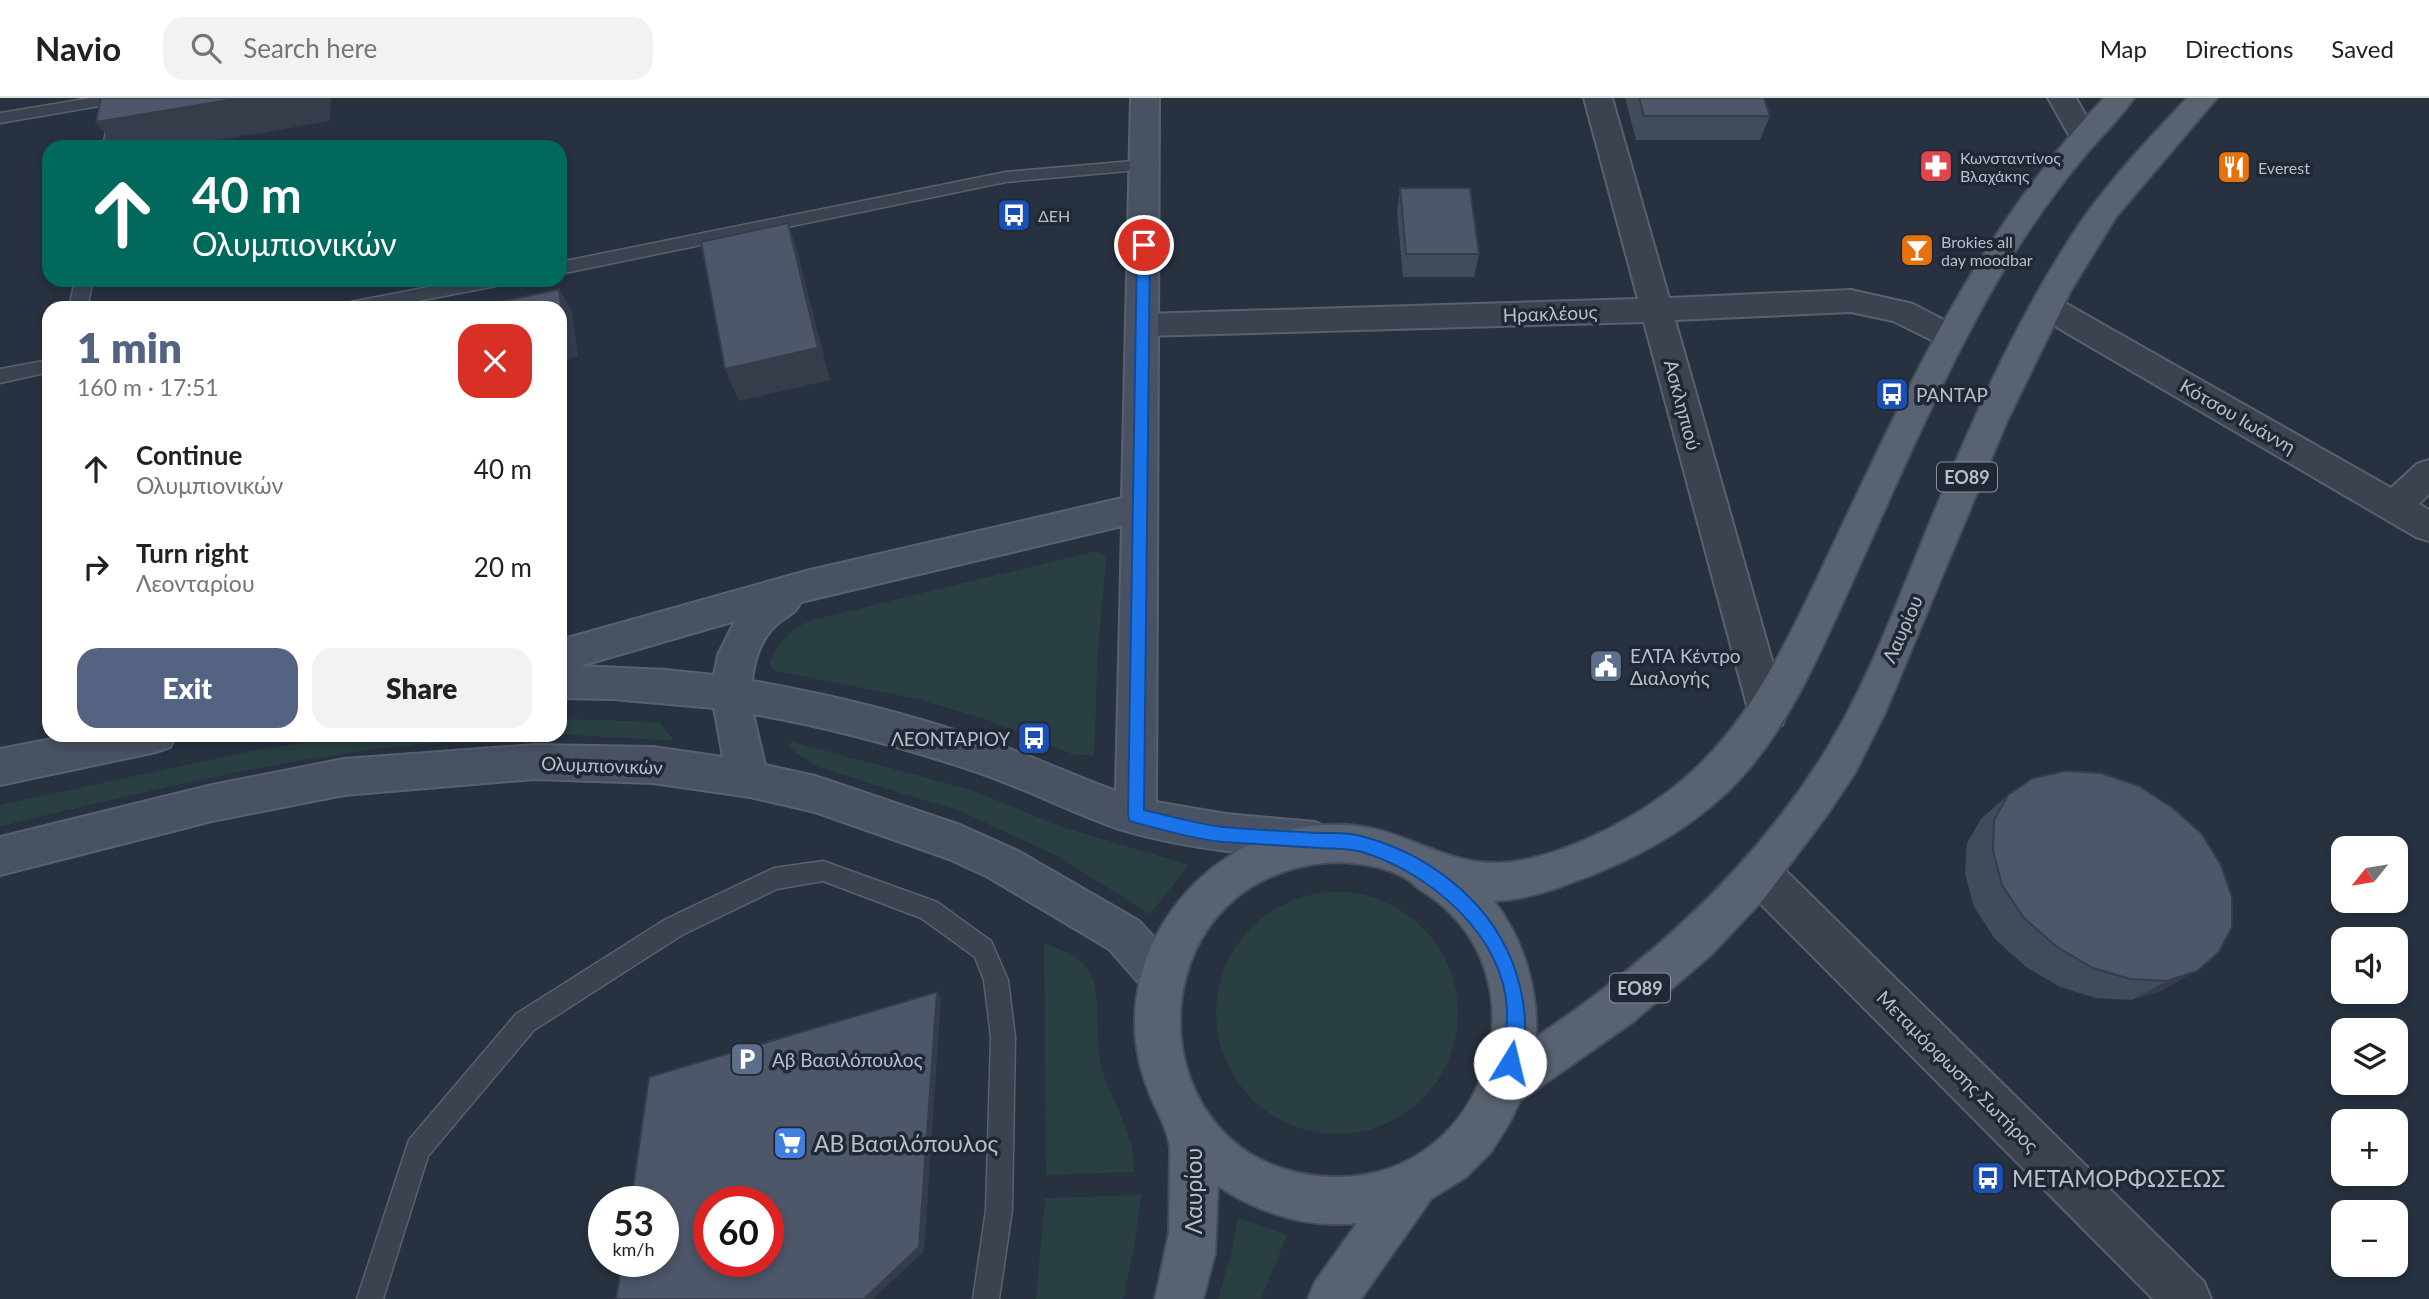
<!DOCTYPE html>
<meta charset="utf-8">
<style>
body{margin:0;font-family:Lato,sans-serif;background:#f2f2f2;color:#202124;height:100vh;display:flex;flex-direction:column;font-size:26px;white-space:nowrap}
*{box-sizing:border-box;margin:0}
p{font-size:23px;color:#757577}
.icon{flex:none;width:38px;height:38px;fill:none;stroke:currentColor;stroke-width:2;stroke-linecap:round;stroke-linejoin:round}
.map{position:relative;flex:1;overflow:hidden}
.details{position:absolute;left:42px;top:203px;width:525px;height:441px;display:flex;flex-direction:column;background:#fff;border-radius:21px;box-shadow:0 4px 10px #0003}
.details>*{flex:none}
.guide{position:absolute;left:42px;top:42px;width:525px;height:147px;border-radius:21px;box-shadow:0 4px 10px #0003;background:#00695c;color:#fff;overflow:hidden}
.needle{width:46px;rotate:240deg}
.buttons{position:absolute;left:2331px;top:738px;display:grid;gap:14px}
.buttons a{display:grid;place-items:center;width:77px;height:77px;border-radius:14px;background:#fff;box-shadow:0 4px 10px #0003;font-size:35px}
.speed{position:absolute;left:588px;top:1088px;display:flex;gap:14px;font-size:35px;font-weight:700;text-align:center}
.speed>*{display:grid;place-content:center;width:91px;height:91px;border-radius:50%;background:#fff;box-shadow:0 4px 10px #0003;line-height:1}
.speed small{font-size:18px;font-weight:400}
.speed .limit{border:10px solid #d22;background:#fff;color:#111}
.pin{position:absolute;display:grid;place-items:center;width:60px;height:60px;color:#fff;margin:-30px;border:4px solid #fff;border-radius:50%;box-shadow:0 2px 7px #0007}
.me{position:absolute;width:77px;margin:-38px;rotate:9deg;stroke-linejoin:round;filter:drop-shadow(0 0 5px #0008)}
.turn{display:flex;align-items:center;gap:24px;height:147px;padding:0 35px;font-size:32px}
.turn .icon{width:91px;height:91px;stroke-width:2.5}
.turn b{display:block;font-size:49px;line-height:60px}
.round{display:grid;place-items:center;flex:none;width:74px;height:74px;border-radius:21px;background:#f2f2f2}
.summary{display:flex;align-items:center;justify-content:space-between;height:119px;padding:0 35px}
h1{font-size:42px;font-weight:800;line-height:52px;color:#546382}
.cta{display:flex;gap:14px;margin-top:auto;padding:14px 35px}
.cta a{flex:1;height:80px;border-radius:21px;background:#546382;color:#fff;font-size:28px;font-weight:800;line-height:80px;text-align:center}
.cta a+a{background:#f2f2f2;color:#202124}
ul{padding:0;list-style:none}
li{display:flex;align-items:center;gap:21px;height:98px;padding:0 35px}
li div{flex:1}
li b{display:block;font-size:26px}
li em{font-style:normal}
header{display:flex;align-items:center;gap:42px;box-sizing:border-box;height:98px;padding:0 35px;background:#fff;border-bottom:2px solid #e0e0e0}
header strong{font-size:33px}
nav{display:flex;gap:38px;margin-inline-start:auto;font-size:24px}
.search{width:490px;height:63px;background:#f2f2f2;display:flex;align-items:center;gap:18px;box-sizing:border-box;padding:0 24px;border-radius:21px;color:#757577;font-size:26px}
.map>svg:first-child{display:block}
</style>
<header>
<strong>Navio</strong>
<div class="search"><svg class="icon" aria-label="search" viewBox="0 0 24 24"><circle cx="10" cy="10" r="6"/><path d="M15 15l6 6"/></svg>Search here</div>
<nav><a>Map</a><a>Directions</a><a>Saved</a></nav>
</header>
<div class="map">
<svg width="2429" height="1201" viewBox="0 0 2429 1201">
<rect width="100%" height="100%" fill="#273140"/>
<path fill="#2a3f42" d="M1096,453L1105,456L1106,463L1098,550L1094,657H1075L985,621L918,601L775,573L769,565C781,542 791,529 816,521Z
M560,621L659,624L674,643L560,636Z
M351,637H545C473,641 400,647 328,658C218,675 109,703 0,728V707L246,654Z
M793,644L971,692L1065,730L1189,767L1150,816L1057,758L962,714L818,669L791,651L788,646Z
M1216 915a121 121 0 1 1 242 0a121 121 0 1 1-242 0Z
M1044,845C1061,852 1083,858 1091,877C1102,901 1094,943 1102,972C1111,1001 1139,1045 1133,1074L1046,1077Z
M1141,1097L1134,1151L1123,1201H1036L1045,1100Z
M1238,1120L1287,1137L1261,1201H1218L1231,1157Z"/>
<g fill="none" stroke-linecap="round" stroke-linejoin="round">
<g stroke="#59616d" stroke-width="3">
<path id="lane" d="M91,0H128L119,49H103L111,6L0,25V15Z
M1144,62L1150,63L1152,67L1150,71L1006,84L560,176V164L1006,74Z
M75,182H93L87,210H69Z
M465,182H505L496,188L382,210H342L351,204Z
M49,262V274L0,285V271Z
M823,763L937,804L991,843L1008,882L1015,939L1012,1112L999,1201H973L986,1112L991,939L984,882L975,859L921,820L823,783L777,791L682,837L534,932L428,1058L383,1201H357L409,1042L516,916L666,821L774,770Z"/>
</g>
<g stroke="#59616d" stroke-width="4">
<path id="street" d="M1584,0H1612L1669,200L1851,192L1913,206L1961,231L1966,239L1961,247L1950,251L1893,223L1851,214L1675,222L1787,615L1782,627L1768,632L1754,627L1749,615L1644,224L1143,238L1132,235L1127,227L1132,219L1143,216L1638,201Z
M2048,0H2076L2097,38L2093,44L2083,47L2073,44Z
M2047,198L2058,201L2391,390L2417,366L2429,362V396L2419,406L2429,412V443L2416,439L2036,217L2031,209L2036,201Z
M1759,756L1774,761L2204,1184L2211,1201H2153L1744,789L1738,775L1744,761Z"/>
</g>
<g stroke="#59616d" stroke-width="4">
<path id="secondary" d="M1131,0H1159L1156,704L1226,716L1315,724L1329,730L1335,743L1329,756C1308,764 1285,759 1262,757C1213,752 1163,745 1116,730C1068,713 1022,689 974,673C902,649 828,629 753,616L765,667L815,678L960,727L1018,753L1139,823L1176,863L1183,878L1176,893L1161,899L1146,893L1109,851L988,779L949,761L815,714L750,699L653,685L535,681L344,697L212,723L0,777V739L212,687L344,661L535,647L653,649L723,659L714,610L613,601L560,600V542L806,473L1122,400ZM1122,428L1116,693C1076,679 1037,660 996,646C917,618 834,597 752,583C754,562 760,542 776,527C785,519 796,515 801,504ZM735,523L718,557L714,577L666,572L580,568Z
M72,637H176L170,649L156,654L0,687V651Z"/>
</g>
<g stroke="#454c59" stroke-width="4">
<path id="primary" d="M2104,0H2134C2119,22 2098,41 2082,61C2044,107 2011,157 1983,208C1935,296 1895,389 1854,480C1822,550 1792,624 1740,681C1700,724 1647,755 1592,777C1561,789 1528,802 1494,803C1524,842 1538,891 1536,939C1652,862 1755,769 1828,649C1873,575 1902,490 1936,410C1977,312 2021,212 2081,124C2112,79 2150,40 2187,0H2217L2116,119L2070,194L2007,323L1885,615L1855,675L1827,717L1763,802L1711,857L1633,924L1520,1003L1510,1024L1491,1054L1466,1079L1431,1101L1361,1201H1308L1315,1184L1357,1125C1308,1131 1259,1115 1218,1088L1215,1156L1203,1201H1155L1169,1135L1170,1050C1168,1033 1160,1020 1153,1004C1142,979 1135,953 1135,925C1135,810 1242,714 1357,728C1410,734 1443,766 1498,765C1554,763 1625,726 1669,693C1741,639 1779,560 1817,481C1840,432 1863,383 1887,334C1945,213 2011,98 2104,0ZM1336,764C1361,765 1385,768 1407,781C1412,784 1415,788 1419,791C1554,871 1490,1083 1334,1079C1131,1075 1126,774 1336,764Z"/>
</g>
<use href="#lane" fill="#3b4350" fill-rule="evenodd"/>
<use href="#street" fill="#3b4350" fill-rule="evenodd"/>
<use href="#secondary" fill="#495263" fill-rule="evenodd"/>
<use href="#primary" fill="#596270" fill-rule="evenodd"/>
</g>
<path fill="#424b5a" d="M1625,0H1764L1770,18L1760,42H1636Z
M1400,90L1479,156L1474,179H1403L1397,114Z
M2008,697L2232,799L2161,893L2131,902L2096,900L2060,889L2026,869L1995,841L1974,809L1965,776L1967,745L1981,721Z"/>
<path fill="#363d4a" d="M241,0H331L330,23L178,49H116L96,24Z
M788,125L799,159L830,282L739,303L725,271Z
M559,191L572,214L578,259L560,263Z
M2197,873L2161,893L2131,902L2167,883Z
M937,894L941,901L924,1153L873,1201H864Z"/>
<path fill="#4d5769" stroke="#363d4a" stroke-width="2" fill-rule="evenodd" d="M101,0H241L96,24Z
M1639,0H1764L1770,18H1644Z
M1400,90H1470L1479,156H1406Z
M788,125L818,250L725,271L701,144Z
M559,191L565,236L560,237V210H473Z
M2065,673L2101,675L2139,688L2173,710L2202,736L2221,767L2232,799V829L2219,854L2197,873L2167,883L2130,881L2093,870L2057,849L2024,820L2002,787L1993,753L1994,722L2008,697L2033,680Z
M937,894L919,1149L864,1201H616L622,1164H663V1104H631L649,979ZM709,1104H768V1164H709Z"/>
<path fill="#1a73e8" stroke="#114b97" stroke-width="2" d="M1144,143L1150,147L1144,712C1170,718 1197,726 1223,729C1255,732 1287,733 1319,735C1332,735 1348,734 1361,738C1426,755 1486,799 1512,863C1525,897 1531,937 1517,972L1510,975L1504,972L1501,965C1503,949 1508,930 1507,913C1505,838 1429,774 1362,754C1349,750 1333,751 1320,750C1288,748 1256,746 1224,744C1195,742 1165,732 1136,725L1130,723L1128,718L1137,147Z"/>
<defs>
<g id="pharmacy-square" transform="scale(1.75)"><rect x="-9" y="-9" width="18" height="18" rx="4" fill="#e0444e" stroke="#202836"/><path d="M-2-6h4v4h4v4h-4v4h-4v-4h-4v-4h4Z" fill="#fff"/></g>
<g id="restaurant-square" transform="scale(1.75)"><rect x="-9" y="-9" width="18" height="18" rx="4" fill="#e8710a" stroke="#202836"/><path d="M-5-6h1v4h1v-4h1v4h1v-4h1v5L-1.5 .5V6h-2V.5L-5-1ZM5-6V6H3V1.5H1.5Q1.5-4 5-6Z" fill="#fff"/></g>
<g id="bus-square" transform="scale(1.75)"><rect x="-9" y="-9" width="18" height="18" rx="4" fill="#1a4fb4" stroke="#202836"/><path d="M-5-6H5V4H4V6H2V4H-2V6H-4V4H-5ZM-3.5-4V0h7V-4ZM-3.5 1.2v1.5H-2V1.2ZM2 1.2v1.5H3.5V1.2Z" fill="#fff"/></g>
<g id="bar-square" transform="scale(1.75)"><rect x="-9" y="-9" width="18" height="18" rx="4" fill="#e8710a" stroke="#202836"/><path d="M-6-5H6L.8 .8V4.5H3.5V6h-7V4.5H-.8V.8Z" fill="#fff"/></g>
<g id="civic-square" transform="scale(1.75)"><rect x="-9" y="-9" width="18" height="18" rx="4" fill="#5c6f8a" stroke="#202836"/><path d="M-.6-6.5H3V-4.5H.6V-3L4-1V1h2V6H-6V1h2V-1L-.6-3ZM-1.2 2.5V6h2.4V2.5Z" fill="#fff"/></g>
<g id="parking-square" transform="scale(1.75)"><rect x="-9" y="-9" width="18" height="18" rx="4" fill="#5c6f8a" stroke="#202836"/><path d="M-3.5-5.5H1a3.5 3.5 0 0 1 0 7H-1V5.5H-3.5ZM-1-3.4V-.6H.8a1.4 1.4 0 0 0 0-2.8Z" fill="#fff"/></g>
<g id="supermarket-square" transform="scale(1.75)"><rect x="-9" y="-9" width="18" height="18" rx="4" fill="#3f7fe0" stroke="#202836"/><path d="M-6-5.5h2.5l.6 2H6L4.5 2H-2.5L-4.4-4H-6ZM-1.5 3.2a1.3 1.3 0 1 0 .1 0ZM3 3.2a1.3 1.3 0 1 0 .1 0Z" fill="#fff"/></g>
</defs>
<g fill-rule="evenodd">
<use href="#pharmacy-square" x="1936" y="68"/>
<use href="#restaurant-square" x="2234" y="69"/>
<use href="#bus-square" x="1014" y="117"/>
<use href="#bar-square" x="1917" y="152"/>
<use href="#bus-square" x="1892" y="296"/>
<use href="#civic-square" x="1606" y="568"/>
<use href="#bus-square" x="1034" y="640"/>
<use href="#parking-square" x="747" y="961"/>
<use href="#supermarket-square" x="790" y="1045"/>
<use href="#bus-square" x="1988" y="1080"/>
</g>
<g text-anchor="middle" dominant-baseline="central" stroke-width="7" stroke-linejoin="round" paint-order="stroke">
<g font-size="16" fill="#b8beca" stroke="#202836" text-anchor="start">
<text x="1960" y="59">Κωνσταντίνος<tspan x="1960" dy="18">Βλαχάκης</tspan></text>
<text x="2258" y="69">Everest</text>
<text x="1038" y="117">ΔΕΗ</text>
<text x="1941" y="143">Brokies all<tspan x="1941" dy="18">day moodbar</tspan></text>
</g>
<g fill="#202836" stroke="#8a919e" stroke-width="2">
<rect x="1937" y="364.5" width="60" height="29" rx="5"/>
<rect x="1610" y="875.5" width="60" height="29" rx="5"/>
</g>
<g font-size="18" font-weight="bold" fill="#b8beca">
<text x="1967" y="379">ΕΟ89</text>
<text x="1640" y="890">ΕΟ89</text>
</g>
<g font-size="19" fill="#b8beca" stroke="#202836">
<text transform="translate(1550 215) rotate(-2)">Ηρακλέους</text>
<text transform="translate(1683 307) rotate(75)">Ασκληπιού</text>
<text transform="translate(2238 318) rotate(30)">Κότσου Ιωάννη</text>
<text transform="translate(1902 531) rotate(-66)">Λαυρίου</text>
<text transform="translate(602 667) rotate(2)">Ολυμπιονικών</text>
<text transform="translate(1958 973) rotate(45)">Μεταμόρφωσης Σωτήρος</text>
</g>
<g font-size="19" fill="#b8beca" stroke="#202836" text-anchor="start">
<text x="1916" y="296">ΡΑΝΤΑΡ</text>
<text x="1630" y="557">ΕΛΤΑ Κέντρο<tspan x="1630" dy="22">Διαλογής</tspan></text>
<text x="1010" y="640" text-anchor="end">ΛΕΟΝΤΑΡΙΟΥ</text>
<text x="772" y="961">Αβ Βασιλόπουλος</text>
</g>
<g font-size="23" fill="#b8beca" stroke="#202836" text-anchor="start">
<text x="814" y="1045">ΑΒ Βασιλόπουλος</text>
<text x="2012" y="1080">ΜΕΤΑΜΟΡΦΩΣΕΩΣ</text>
</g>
<g font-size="23" fill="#b8beca" stroke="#202836">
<text transform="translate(1193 1093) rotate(-90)">Λαυρίου</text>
</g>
</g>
</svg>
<div class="buttons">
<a><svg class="needle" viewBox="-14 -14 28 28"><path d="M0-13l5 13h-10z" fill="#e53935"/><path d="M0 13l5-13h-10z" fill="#757577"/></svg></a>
<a><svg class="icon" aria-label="sound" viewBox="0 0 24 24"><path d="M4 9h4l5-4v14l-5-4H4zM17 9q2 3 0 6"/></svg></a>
<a><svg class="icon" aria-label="layers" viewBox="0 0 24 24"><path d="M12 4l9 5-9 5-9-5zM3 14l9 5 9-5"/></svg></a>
<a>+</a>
<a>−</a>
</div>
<div class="speed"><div>53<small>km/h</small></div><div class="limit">60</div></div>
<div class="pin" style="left:1144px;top:147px;background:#d93025"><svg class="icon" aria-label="arrive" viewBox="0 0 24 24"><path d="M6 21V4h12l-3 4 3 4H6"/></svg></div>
<svg class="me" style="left:1510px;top:965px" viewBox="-20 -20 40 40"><circle r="19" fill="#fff"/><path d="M0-13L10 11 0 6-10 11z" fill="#1a73e8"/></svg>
<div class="guide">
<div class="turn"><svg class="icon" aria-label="ahead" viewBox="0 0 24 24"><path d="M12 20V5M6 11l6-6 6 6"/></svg><div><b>40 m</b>Ολυμπιονικών</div></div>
</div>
<section class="details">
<div class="summary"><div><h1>1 min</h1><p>160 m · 17:51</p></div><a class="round" style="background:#d93025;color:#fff"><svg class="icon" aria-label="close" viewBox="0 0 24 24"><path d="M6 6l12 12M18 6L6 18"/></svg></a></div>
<ul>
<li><svg class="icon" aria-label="ahead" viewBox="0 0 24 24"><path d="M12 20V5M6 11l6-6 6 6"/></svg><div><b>Continue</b><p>Ολυμπιονικών</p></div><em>40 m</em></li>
<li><svg class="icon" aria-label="right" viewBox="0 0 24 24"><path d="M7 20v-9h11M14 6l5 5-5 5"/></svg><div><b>Turn right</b><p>Λεονταρίου</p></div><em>20 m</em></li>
</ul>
<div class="cta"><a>Exit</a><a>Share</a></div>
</section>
</div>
